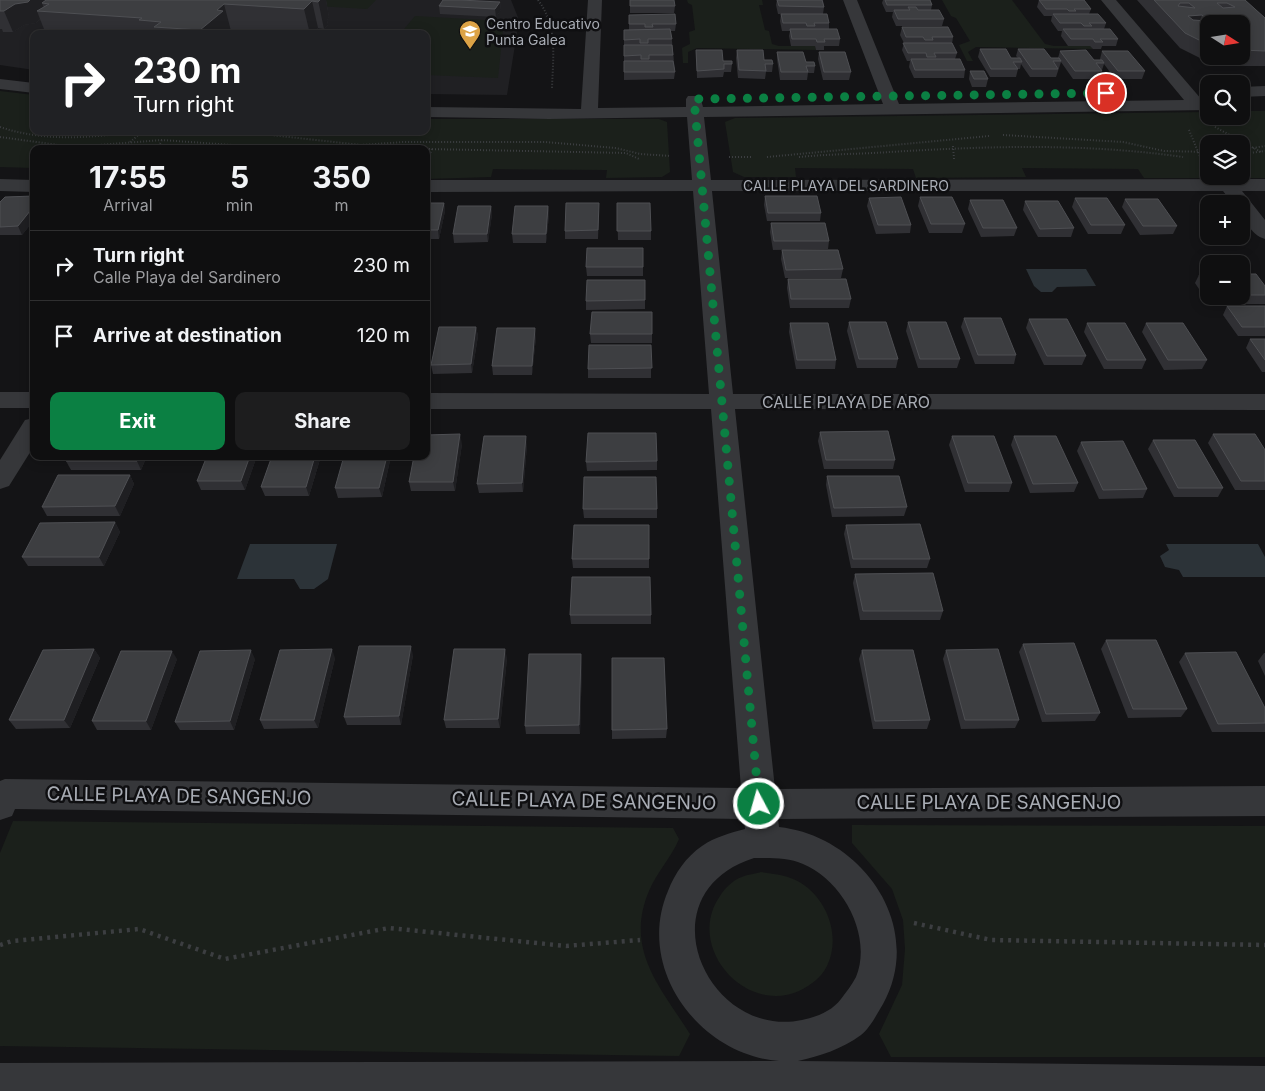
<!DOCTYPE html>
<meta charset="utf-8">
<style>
body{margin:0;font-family:Inter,sans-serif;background:#1d1d1e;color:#f1f3f6;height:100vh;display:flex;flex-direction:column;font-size:19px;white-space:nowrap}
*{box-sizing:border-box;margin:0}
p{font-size:16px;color:#9b9c9f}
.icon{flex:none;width:28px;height:28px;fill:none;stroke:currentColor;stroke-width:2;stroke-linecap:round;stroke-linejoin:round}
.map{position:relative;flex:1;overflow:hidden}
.details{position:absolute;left:30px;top:145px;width:400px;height:315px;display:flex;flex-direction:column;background:#0f0f10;border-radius:10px;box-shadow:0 2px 12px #0003,0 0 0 1px #2f2f30}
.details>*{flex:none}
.banner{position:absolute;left:30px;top:30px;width:400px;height:105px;border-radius:10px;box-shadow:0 2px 12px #0003,0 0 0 1px #2f2f30;background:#202124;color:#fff;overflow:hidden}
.needle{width:32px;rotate:102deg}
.controls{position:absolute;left:1200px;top:15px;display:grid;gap:10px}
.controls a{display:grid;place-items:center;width:50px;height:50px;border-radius:10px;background:#0f0f10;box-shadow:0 2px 12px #0003,0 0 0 1px #2f2f30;font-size:25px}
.pin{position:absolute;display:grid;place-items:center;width:42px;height:42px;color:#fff;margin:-21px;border:2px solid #fff;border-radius:50%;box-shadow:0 1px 5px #0007}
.me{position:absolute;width:55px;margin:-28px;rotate:354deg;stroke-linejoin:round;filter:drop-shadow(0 0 4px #0008)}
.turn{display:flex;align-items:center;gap:18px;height:105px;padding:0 20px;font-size:22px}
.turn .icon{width:65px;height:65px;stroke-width:2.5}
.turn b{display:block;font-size:35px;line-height:42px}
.eta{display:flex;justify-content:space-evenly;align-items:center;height:85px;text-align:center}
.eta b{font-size:30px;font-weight:700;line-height:35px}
.primary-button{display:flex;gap:10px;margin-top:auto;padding:10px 20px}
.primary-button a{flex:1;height:58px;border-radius:10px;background:#0b8043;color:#fff;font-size:20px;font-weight:700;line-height:58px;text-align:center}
.primary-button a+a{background:#1d1d1e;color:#f1f3f6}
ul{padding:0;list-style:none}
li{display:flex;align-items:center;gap:15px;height:70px;padding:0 20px;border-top:1px solid #2f2f30}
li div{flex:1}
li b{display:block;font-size:19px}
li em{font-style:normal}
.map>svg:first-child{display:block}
</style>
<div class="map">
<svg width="1265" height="1091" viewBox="0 0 1265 1091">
<rect width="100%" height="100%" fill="#141416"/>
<path fill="#202023" d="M0,0H511L519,20L507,95L426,94V34H34V70L0,65Z"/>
<path fill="#1b201b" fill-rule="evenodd" d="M218,0H376L367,9Z
M687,0H762L763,5H759L765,30L769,31L772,44L779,46H815L816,50L697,48L688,52V63H683L682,48L690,44L689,32L695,30L692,5L688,3Z
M942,0H1012L1045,44L1054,46H1090L1093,49L976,47L968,52L973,61H967L959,45L970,41L956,18L951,16Z
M415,16L504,21L498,78L426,75V34H400Z
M0,91L34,95V131H426V119H659L667,122L670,172L662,177L606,178L607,170L493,169L491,177L426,179V149H34V168L0,167Z
M1241,111H1265V178H1144L1138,169L1022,168L1026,177L916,178L913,169L795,168L796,177H744L733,172L725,122L735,118L1209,112V116H1241ZM1209,144H1241V176H1209Z
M13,821L673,828L679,839C671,858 657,872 649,891C624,950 661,988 690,1034L679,1056L0,1046V853Z
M852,825L1265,826V1057H891L879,1034L902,985L905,949L903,920L892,889L852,843Z
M761,872C775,874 789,875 801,883C828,900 841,937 827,966C821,978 811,985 799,991C744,1015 685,946 720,896C725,888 733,880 742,877C748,874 755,874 761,872Z"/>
<path fill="#2c3338" d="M1026,269H1086L1096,286L1057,287L1052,292H1041L1034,286Z
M250,544H337L328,579L314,589H300L294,579H237Z
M1166,544H1258L1265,557V577H1183L1179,570L1165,567L1160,556L1169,550Z"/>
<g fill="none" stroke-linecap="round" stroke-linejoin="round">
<path stroke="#3c3e41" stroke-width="2" stroke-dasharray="1 2" stroke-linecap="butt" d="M538,0C558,26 553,57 552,88
M0,127C48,143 94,137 144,131
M1215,127L1261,152
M1189,130L1201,159
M235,131L361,145L403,142H545L616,148L640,154L671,156
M1003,135L1123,142L1164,151L1209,152
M0,137L73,147L162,140L288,149
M130,142L142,132
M953,146L954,159
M157,149L162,140
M426,149L626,153L639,159
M1241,150L1265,146
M1241,154L1265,151
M729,157H753
M767,157L989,136
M799,157C829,154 860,154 890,152C989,146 1085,143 1183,157
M427,161L432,149"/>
<path stroke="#3c3e41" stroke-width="4.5" stroke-dasharray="3 5" stroke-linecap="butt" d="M914,923L991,940L1265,945
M0,945L12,941L139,929L225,959L389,928L566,946L640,940"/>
<path fill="#36373a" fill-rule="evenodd" d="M588,0H602L598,108L686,107V99L688,96H700L703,107L883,104L843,0H857L899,104L1184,100L1101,0H1116L1202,100H1209V110L704,117L711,180L1265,179V191H1242L1265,220V239C1251,235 1241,217 1241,204H1233L1223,191H712L733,394H1265V410L735,409L775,789L1265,786V816L778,819L779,827C862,836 926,926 883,1004C877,1014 870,1028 861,1035C842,1049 820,1056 798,1061L1265,1066V1091H0V1063L779,1061C699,1055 635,968 668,891C675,873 686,857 702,846C715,837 730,833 745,829L744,819L15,809L12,816L0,820V781L5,779L741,788L711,409H426V393L709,394L693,191L426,192V180H692L687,117L549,119L426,117V107L581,109ZM754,858C769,858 788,857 803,864C842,880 873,935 856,977C852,985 846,992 841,999C832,1011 817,1017 802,1020C707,1040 642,894 754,858Z
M0,79L34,83V93L0,89Z
M1265,86V96L1241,97V87Z
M0,179L34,180V192L0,191Z
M0,392H34V408H0Z
M34,418V446L9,486L0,489V460L25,420Z"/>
</g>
<path fill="#303034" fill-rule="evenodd" d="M0,0H326L329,17L327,20L328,25L324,29L318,28L313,33L277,34L231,31L229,33V34H46L40,19L36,23L24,25L13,32H3L2,29H0Z
M630,0L675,6L674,13H630Z
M777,0H823L824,7L823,14H778L776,5Z
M883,0H930L932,5L931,10L944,19L942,26H896L892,17L893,12H886L882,3Z
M1032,0H1084L1091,9L1089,14L1106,23L1104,29L1118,39L1116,46H1102L1101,49H1093L1090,46H1068L1061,36L1062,31H1058L1051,21L1052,16H1044L1037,7L1039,0Z
M1137,0H1245L1265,18V66H1240L1206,61L1180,48ZM1209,24H1241V56H1209Z
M500,2L501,10L496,17L440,14L439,6Z
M781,14L829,23V29L840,39L839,46H824V50H816L815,46H791L789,36L790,31H782L780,21Z
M629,15L676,24L675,31H671L675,72L674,79L624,80V30H629Z
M902,27L953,37L952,44L957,53L955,59L965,70L964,78H914L909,67L910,61H907L902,50L904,43L900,35Z
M980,49L1011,58H1018L1016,56L1018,49L1051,58H1058L1060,51L1094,60H1100V59L1102,51L1145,71L1142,79H1115L1104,64L1099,79H1073L1061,62L1056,77H1030L1021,64L1020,69H1018L1016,77H990L978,57Z
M696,50L732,64L731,72H724L723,77L697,78Z
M737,50L773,64L772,72H766L765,79L738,78L736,58Z
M777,52L815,66L814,73H808L807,80H780L777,59Z
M819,52L851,72L849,80H823L818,59Z
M970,71L988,79L986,87H972L969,79Z
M34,196V220L22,235H0V202Z
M765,196L821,213L820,221H767L764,205Z
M920,197L965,224L962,233H929L918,206Z
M869,198L911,225L910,233L876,234L867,206Z
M1075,198L1125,225L1121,234H1088L1072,207Z
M1125,199L1177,226L1173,234L1140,235L1122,207Z
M970,200L1017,228L1014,236L981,237L968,209Z
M1025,201L1074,228L1071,237H1038L1023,210Z
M426,203H444L445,211L439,239H426Z
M617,203L651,231V240H618Z
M491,206L492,214L488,242L454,243L453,234Z
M548,206L549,215L546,243H513L512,234Z
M599,211L598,239H565V231Z
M771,223L829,241L828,249L773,250L770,232Z
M782,250L843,269L841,278H785L781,259Z
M586,267H643V276H587Z
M1241,274L1265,286V304H1209L1195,283L1199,275H1209V296H1241Z
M788,279L851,299L849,308H790L787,288Z
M645,280V309L586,310V301Z
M1227,306H1265V336H1238L1223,315Z
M652,312V343H591L590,334Z
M964,318L1016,355L1014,364H975L961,327Z
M1029,319L1086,356L1082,365H1044L1026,328Z
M849,322L898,359L896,368H857L847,331Z
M908,322L960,359L957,368H918L906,331Z
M790,323L836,360L835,369H796L789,332Z
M1087,323L1146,360L1142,369H1104L1084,332Z
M1146,323L1207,360L1202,369L1164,370L1142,332Z
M476,327L478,336L472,373L433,374L431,365Z
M536,337L532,375H493L492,366Z
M1250,339H1265V372H1262L1246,348Z
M651,345V378H588V369Z
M820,432L895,460L893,469H824L818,441Z
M1213,434L1265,450V490H1235L1208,443Z
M952,436L1012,483L1009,492H965L949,445Z
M1014,436L1078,483L1074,492L1030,493L1011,445Z
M1153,440L1223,488L1218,497H1174L1148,449Z
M1081,442L1147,489L1143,498L1099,499L1077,451Z
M462,444L455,491H411L409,482Z
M527,445L523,492L479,493L477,484Z
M69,456H147L141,470H71L66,461Z
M257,456L245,490H201L197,481Z
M272,456H321L309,496H265L261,487Z
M391,456L382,497L338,498L335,488Z
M657,461V470L587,471L586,462Z
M130,475L134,484L120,516H47L42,507Z
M827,476L907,507L904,516L832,517L826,485Z
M583,509H657V518H584Z
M115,522L120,532L104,566H28L22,557Z
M649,525V568H573L572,559Z
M846,525L930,559L927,568H851L844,534Z
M855,574L943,611L940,620H860L853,583Z
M570,615H651V624H571Z
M1106,640L1187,709L1181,717L1128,718L1101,649Z
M1023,644L1100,713L1095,721L1042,722L1019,652Z
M94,649L100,658L70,728L16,729L9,720Z
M862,650L930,720L927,729H873L859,659Z
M946,650L1019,720L1015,728L961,729L943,659Z
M1185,653L1265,708V732H1212L1179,662Z
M1264,653H1265V676L1258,661Z
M413,655L401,725H347L344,717Z
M335,658L318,728L264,729L260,720Z
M507,658L500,728H446L444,720Z
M612,658L667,729L666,738L612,739Z
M177,659L151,730H97L92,721Z
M255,659L234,730H180L175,722Z
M582,663L580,734H526L525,726Z"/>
<path fill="#1f1f22" d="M30,0H61L49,4L42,3L45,11H37L40,19L36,23L24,25L13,32L4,11L15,4Z
M318,0H326L329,17L327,20L328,25L324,29Z
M312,1L318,28L312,34H310L304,9Z
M500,2L501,10L496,17L495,9Z
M224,4L231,31L229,33V34H201L200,30L217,10Z
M1202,15L1196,30L1188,16Z
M1209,28V40L1201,29Z
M444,203L445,211L439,239L438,230Z
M34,206V220L22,235L18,226Z
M491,206L492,214L488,242L487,234Z
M548,206L549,215L546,243V234Z
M476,327L478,336L472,373L471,364Z
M535,328L536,337L532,375V366Z
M460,434L462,444L455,491L453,482Z
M526,436L527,445L523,492L522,483Z
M139,456H147L141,470L137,461Z
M250,456H257L245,490L241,481Z
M315,456H321L309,496L306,487Z
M387,456H391L382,497L379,488Z
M130,475L134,484L120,516L115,506Z
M115,522L120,532L104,566L99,557Z
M411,646L413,655L401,725L399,716Z
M94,649L100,658L70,728L64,720Z
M332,649L335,658L318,728L314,720Z
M505,649L507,658L500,728L498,719Z
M251,650L255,659L234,730L230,721Z
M172,651L177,659L151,730L146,721Z
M581,654L582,663L580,734L579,725Z"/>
<path fill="#3d3e41" stroke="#4e4f53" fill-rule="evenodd" d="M0,0H30L28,2L15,4L4,11H0Z
M46,0H320L318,2L312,1L304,9L224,4L217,10L223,11L200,30L154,27L161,22L139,20L142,18L37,11L49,4L42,3Z
M443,0H460L500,2L495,9L439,6Z
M630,0H674L675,6H630Z
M777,0H822L824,7L779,6Z
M885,0H930L932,5H887Z
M1039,0H1084L1091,9H1074L1076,11H1069L1067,9H1046Z
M1154,0H1245L1265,18V51L1241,50V42L1251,41L1247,37H1241V24H1209V28L1201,29L1205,32H1209V45L1185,33ZM1180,3H1189L1195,8L1178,6ZM1217,3H1227L1235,7L1223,8ZM1202,15L1207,21L1193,20L1188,16ZM1230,15L1242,16L1248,19L1236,20Z
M908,7H916L918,10H939L944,19H898L894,10H910Z
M675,14L676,24H652L653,27H645V24H629V15Z
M781,14H827L829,23H814L815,26H807L806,23H783Z
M1053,14H1098L1106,23H1089L1092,26H1084L1081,23H1060Z
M902,27H948L953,37H932L933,40H925L923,37H906Z
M670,29L672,39H648V43H640V39L624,40V30Z
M790,29H837L840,39H824L825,42H817L816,39H792Z
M1063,29H1110L1118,39H1100L1103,42H1095L1093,39H1071Z
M281,30L303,31L301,33L337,34H277Z
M903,43H952L957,53H934L936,57H927L926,53H908Z
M624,45H672L673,55H649V59H641V55L624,56Z
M980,49H1006L1011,58H1020L1022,62H1013L1018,69H991Z
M1018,49H1044L1051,58H1059L1061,61H1053L1058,69H1032Z
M696,50H722L723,61H732V64H724V69L697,71Z
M737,50H763L764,60H772L773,64H765L766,71L739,70Z
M1086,50L1094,60H1102L1104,63H1096L1102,71H1075L1060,51Z
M1102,51H1128L1145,71H1118Z
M777,52H803L806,62H814L815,66H806L808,72H781Z
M819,52H845L851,72H824Z
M911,59H960L965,70H915Z
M624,61H673L675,72H624Z
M970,71H984L988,79H974Z
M34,196V206L18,226L0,227V202L5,197Z
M765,196H817L821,213H768Z
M901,197L911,225H878L869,198Z
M920,197H952L965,224H931Z
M1075,198H1107L1125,225H1091Z
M1125,199H1158L1177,226H1143Z
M970,200H1003L1017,228H983Z
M1025,201H1058L1074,228L1040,229Z
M426,203H444L438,230H426Z
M566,203H599L598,230L565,231Z
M617,203H650L651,231H617Z
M458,206H491L487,234H453Z
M515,206H548L546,234H512Z
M771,223H825L829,241H774Z
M587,248H643V267H586Z
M782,250H838L843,269L786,270Z
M1241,274H1256L1265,286V295H1241Z
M1199,275H1209V289Z
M788,279H846L851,299H791Z
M587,280H645V300L586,301Z
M1227,306H1265V327H1242Z
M592,312H652V334H590Z
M964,318H1001L1016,355H978Z
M1029,319H1067L1086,356H1047Z
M849,322H886L898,359H859Z
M908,322H946L960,359H920Z
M790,323H828L836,360H797Z
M1087,323H1125L1146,360H1107Z
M1146,323H1183L1207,360H1168Z
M439,327H476L471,364L431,365Z
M497,328H535L532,366H492Z
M1250,339H1265V360Z
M589,345H651L652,368L588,369Z
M888,431L895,460H826L820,432Z
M588,433H656L657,461L586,462Z
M460,434L453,482H409L414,456H426V435Z
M1213,434H1255L1265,450V481H1241Z
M484,436H526L522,483L477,484Z
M952,436H994L1012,483H968Z
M1014,436H1056L1078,483L1033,484Z
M1153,440H1195L1223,488H1178Z
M1123,441L1147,489L1103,490L1081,442Z
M69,456H139L137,461H66Z
M207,456H250L241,481H197Z
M272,456H315L306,487H261Z
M344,456H387L379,488H335Z
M58,475H130L115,506L42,507Z
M827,476H899L907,507L834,508Z
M584,477H656L657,509H583Z
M115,522L99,557H22L40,523Z
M920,524L930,559H853L846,525Z
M574,525H649V559H572Z
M933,573L943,611H863L855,574Z
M572,577H650L651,615H570Z
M1106,640H1156L1187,709H1133Z
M1074,643L1100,713L1046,714L1023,644Z
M359,646H411L399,716L344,717Z
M94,649L64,720H9L43,650Z
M332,649L314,720H260L280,650Z
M454,649H505L498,719L444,720Z
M998,649L1019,720H965L946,650Z
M251,650L230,721L175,722L200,651Z
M862,650H913L930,720L875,721Z
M121,651H172L146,721H92Z
M1236,652L1265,708V723L1218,724L1185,653Z
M529,654H581L579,725L525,726Z
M612,658H664L667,729L612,730Z"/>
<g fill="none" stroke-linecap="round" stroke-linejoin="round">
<path stroke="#0b8043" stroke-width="9" stroke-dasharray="0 16.2" d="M759,804L694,99L1106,93"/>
</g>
<defs>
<g id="school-pin" transform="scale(1.125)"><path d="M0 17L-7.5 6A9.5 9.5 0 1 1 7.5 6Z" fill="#dca346" stroke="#0f0f11"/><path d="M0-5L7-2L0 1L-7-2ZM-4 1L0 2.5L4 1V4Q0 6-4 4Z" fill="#fff"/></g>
</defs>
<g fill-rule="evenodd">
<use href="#school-pin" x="470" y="31"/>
</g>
<g text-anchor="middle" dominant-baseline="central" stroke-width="5" stroke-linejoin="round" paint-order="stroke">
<g font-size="14" fill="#a8acb4" stroke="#0f0f11" text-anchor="start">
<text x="486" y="23">Centro Educativo<tspan x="486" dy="16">Punta Galea</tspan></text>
</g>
<g font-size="14" fill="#a8acb4" stroke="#0f0f11">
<text x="846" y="185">CALLE PLAYA DEL SARDINERO</text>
</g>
<g font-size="16" fill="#a8acb4" stroke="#0f0f11">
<text x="846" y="402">CALLE PLAYA DE ARO</text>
</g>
<g font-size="19" fill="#a8acb4" stroke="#0f0f11">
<text transform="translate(179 796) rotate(1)">CALLE PLAYA DE SANGENJO</text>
<text transform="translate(584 801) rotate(1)">CALLE PLAYA DE SANGENJO</text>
<text x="989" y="802">CALLE PLAYA DE SANGENJO</text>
</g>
</g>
</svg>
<div class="controls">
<a><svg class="needle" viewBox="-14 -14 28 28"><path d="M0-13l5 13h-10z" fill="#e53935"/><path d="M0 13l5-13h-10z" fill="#9b9c9f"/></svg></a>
<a><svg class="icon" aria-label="search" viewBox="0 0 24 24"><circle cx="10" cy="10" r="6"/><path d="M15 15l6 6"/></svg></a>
<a><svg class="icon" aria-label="layers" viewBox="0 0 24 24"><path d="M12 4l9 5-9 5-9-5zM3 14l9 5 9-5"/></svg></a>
<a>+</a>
<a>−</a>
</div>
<div class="pin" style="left:1106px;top:93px;background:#d93025"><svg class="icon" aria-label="arrive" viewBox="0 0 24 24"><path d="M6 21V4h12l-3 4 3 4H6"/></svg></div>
<svg class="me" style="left:759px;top:804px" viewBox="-20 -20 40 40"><circle r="17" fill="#0b8043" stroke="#fff" stroke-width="3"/><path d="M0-11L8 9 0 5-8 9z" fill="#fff"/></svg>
<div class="banner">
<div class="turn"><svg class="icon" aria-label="right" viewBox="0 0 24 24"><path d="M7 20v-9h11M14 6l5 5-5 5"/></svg><div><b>230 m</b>Turn right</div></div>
</div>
<section class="details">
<div class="eta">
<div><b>17:55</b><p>Arrival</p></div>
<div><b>5</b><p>min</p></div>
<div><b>350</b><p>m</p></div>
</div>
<ul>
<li><svg class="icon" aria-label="right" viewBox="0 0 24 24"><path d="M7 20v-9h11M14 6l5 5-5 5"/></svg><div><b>Turn right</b><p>Calle Playa del Sardinero</p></div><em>230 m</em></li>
<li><svg class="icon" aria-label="arrive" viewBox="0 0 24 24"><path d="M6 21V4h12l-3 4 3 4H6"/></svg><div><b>Arrive at destination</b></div><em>120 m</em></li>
</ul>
<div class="primary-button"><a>Exit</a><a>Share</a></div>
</section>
</div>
